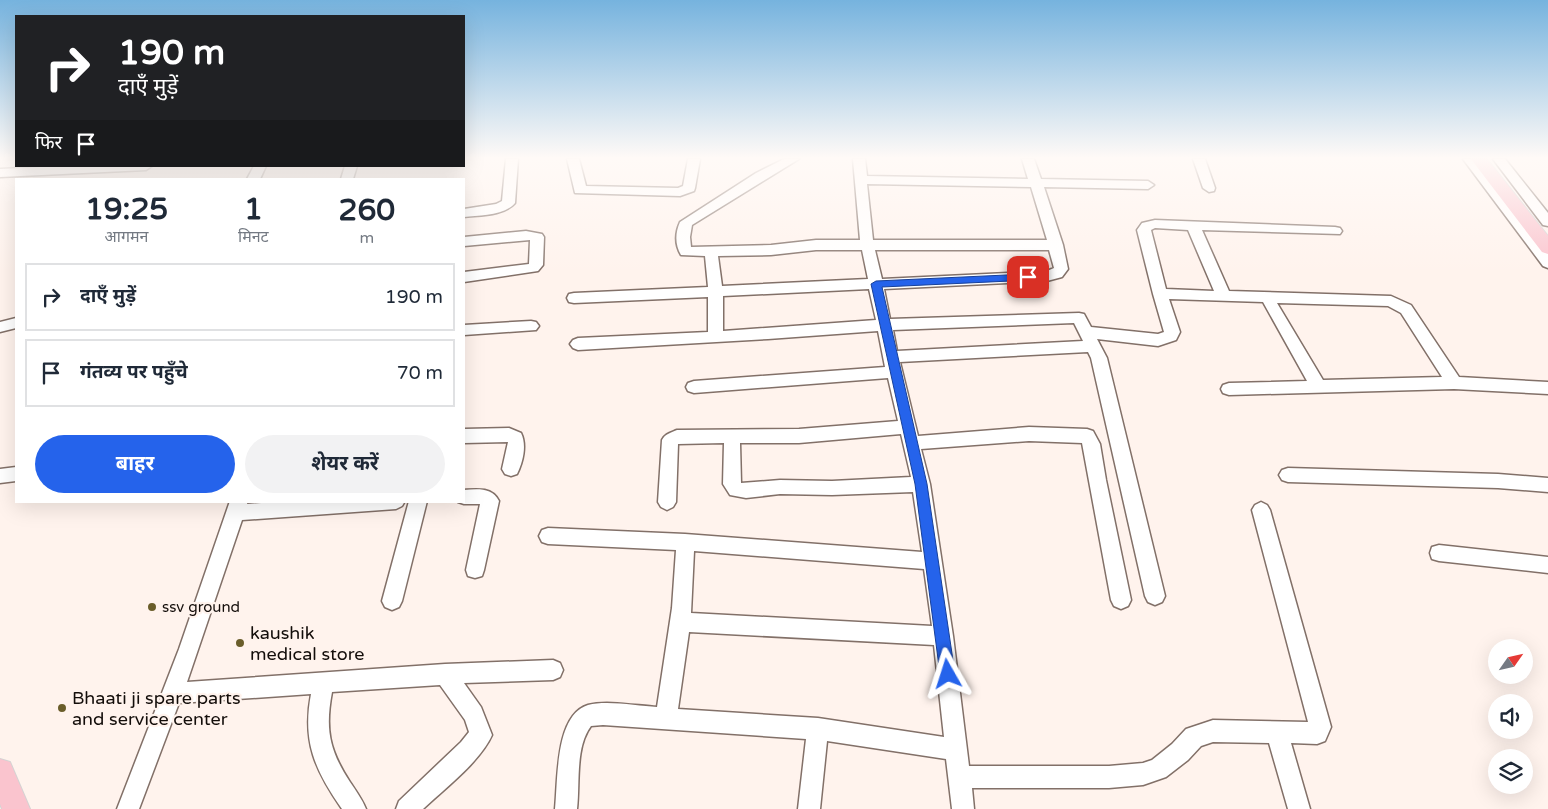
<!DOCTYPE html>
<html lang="hi">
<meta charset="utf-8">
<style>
body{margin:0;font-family:"Varela Round","Noto Sans Devanagari",sans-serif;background:#f2f2f3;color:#1f2937;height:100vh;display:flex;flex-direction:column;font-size:19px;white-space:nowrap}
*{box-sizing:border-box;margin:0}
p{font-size:16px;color:#747a83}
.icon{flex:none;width:28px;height:28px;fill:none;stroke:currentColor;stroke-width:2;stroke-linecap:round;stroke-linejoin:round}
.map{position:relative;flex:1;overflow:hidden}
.sheet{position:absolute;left:15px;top:178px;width:450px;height:325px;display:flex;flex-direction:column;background:#fff;border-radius:0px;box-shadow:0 5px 20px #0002}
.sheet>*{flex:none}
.guide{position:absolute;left:15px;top:15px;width:450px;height:152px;border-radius:0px;box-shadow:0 5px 20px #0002;background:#202124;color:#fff;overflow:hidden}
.needle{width:32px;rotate:56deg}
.buttons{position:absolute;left:1488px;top:639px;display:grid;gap:10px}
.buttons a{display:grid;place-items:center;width:45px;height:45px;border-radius:50%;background:#fff;box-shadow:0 5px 20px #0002;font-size:25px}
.pin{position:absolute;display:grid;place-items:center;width:42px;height:42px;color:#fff;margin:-21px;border-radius:10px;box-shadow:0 2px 8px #0006}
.me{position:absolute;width:55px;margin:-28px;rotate:354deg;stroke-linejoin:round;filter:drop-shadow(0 0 4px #0008)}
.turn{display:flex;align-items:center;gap:18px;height:105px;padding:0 20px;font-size:22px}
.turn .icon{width:65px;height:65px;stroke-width:2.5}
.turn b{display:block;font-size:35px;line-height:42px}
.then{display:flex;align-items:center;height:48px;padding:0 20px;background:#0003;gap:10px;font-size:19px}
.eta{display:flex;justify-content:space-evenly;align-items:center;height:85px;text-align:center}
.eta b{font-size:30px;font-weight:700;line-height:35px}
.button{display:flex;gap:10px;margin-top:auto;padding:10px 20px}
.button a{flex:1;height:58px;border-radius:30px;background:#2563eb;color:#fff;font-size:20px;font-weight:700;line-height:58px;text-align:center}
.button a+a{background:#f2f2f3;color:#1f2937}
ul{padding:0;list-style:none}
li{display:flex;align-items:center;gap:15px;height:68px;margin:0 10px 8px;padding:0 10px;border:2px solid #e0e1e3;border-radius:0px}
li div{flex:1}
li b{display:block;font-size:19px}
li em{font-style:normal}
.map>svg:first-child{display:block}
</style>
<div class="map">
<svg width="1548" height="809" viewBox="0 0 1548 809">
<rect width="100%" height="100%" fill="#fff3ed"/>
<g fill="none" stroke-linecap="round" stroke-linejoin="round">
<g stroke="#827068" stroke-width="3">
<path id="minor" d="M506,159H518L515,203C504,216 479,215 464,217V209L496,204L502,201Z
M567,159H579L586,186L678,188L683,186L688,159H700L695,188L694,191L680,196L575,193Z
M784,159H799L692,225L690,237L691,247L771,245L816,240H860L853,159H865L867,176L1028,179L1022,159H1034L1041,179L1148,181L1154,185L1148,189L1044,187L1063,245L1068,269L1062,277L1047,281L884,289L890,319L1079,313L1084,314L1091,327L1158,334L1164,332L1153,294L1137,230L1142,223L1155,220L1335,227L1340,228L1342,231L1340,234L1202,230L1229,291L1391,296L1411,305L1459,377L1548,382V394L1454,389L1229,395L1223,393L1221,389L1223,385L1229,383L1307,381L1263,302L1169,299L1180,332L1176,340L1158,346L1097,339L1107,358L1165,596L1162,602L1155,605L1148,602L1145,596L1091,358L1088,352L900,362L918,436L1029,427L1087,429L1093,431L1100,444L1106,480L1131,600L1128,606L1121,609L1114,606L1111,600L1082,443L1029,441L921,449L930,484L953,636L969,766H1109L1143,763L1152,760L1172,744L1186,729L1213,720L1308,722L1252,510L1255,505L1261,502L1267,505L1270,510L1331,727L1325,741L1317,744L1291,743L1310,809H1288L1269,743L1213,742L1201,746L1188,760L1166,777L1143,785L1109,788H972L974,809H952L946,759L827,741L820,809H798L806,739L603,725L591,726C575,747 580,783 577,809H555C558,780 555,715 588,705C607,700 638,706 657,707L672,608L676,550L548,544L542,542L539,536L542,530L548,528L685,534L922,552L913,492L832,495L780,494L746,498L730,495L723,484L724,443L678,444L676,502L673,507L667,510L661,507L658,502L662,440C665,434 670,433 677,430L799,429L898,421L888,378L694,393L688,391L686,387L688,383L694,381L885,367L878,331L768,339L578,350L573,348L570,344L573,340L578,338L708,332V297L574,303L569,302L567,298L569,294L574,293L708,287L705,256L681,255C675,245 675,233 680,222L756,173ZM867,184L1031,187L1047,240H873ZM1155,228L1188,230L1214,291L1166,289L1151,230ZM816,250H862L868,279L722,286L718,256L771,255ZM875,250H1049L1054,268L1047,271L882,279ZM869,289L876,320L723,331V296ZM1277,303L1388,306L1401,313L1442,377L1323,380ZM1074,323L1083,341L897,351L893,330ZM901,434L911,477L832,481L780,480L741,483L740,443H799ZM694,551L924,569L932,626L691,613ZM689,632L934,645L944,737L818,718L678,709Z
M1193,159H1205L1215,188L1214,191L1209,192L1203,188Z
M1463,159H1475L1548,253V268L1543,266Z
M1493,159H1505L1548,213V226L1543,225Z
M61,166H152L146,170L0,177V169Z
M254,166H266L260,179H247Z
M345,166H357L353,179H341Z
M526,231L542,234L544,237L543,265L538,271L464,282V272L529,264L530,240L464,246V237Z
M16,318V328L0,332V322Z
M531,321L536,322L539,326L536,330L464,335V325Z
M509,428L521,433C527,445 523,462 517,474L511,476L505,474L502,469L508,442L464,443V429Z
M16,467V481L0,483V469Z
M1288,468L1498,474L1548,478V492L1498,488L1288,482L1282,480L1279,475L1282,470Z
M464,490C477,489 492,487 499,501L484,570L482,576L475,578L468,576L466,570L480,504H464L458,502L464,501Z
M230,501H248L247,504L290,501H405L402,506L396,509L242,520L187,682L445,664L553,660L560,663L563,670L560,677L553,680L464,683L481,707L492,735C480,762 444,789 423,809H396L399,801L461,742L469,732L465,720L440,685L332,692C325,729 329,750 350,782C356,791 362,799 366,809H342C315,770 302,742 311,694L179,703L139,809H117L179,649Z
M409,501H427L402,601L399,607L392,610L385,607L382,601Z
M1439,545L1548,557V573L1439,561L1432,559L1430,553L1432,547Z"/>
</g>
<g stroke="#d5d3d3" stroke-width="2">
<path id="major" d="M1471,159H1487L1548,236V254L1542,252Z
M0,759L10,762L30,809H2L0,804Z"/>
</g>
<use href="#minor" fill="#fff" fill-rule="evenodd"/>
<use href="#major" fill="#fac4ce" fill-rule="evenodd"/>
</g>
<linearGradient id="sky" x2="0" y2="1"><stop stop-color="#76b3de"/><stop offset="0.58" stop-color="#fffaf7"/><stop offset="1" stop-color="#fffaf7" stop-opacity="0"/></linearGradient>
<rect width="1548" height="272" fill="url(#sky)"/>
<path fill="#2563eb" stroke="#184099" d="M1028,274L1032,275V280L882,287L927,484L955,674L953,679L948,681L943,679L940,674L915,484L871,284L876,281Z"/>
<g fill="#6a5d2a" stroke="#fff3ed" stroke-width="2">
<circle cx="152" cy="607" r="5"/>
<circle cx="240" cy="643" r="5"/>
<circle cx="62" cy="708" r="5"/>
</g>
<g text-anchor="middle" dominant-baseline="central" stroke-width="4.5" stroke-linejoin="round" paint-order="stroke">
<g font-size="15" fill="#130d0a" stroke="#fff3ed" text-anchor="start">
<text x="162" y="607">ssv ground</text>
</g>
<g font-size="18" fill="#130d0a" stroke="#fff3ed" text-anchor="start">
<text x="250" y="633">kaushik<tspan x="250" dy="21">medical store</tspan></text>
<text x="72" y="698">Bhaati ji spare parts<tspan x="72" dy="21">and service center</tspan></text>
</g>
</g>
</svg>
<div class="buttons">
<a><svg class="needle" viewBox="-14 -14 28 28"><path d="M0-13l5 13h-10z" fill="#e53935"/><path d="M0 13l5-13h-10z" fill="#747a83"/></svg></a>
<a><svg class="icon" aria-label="sound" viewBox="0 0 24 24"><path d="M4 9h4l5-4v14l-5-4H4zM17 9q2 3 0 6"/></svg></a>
<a><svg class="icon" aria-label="layers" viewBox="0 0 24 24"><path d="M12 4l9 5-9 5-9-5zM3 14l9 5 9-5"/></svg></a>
</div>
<div class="pin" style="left:1028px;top:277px;background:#d93025"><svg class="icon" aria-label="arrive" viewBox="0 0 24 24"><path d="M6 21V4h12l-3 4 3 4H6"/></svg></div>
<svg class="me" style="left:948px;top:674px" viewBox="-20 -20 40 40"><path d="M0-17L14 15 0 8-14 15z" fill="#2563eb" stroke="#fff" stroke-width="4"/></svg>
<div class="guide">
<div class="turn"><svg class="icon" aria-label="right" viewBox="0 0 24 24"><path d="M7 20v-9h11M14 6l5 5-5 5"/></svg><div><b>190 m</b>दाएँ मुड़ें</div></div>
<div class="then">फिर<svg class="icon" aria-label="arrive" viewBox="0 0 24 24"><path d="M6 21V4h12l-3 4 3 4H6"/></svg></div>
</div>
<section class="sheet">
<div class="eta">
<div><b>19:25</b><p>आगमन</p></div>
<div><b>1</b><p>मिनट</p></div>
<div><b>260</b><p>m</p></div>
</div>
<ul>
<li><svg class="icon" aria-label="right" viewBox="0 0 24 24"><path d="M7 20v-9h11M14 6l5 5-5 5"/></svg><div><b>दाएँ मुड़ें</b></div><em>190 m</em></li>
<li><svg class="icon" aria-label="arrive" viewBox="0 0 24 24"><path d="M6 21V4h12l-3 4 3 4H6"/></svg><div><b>गंतव्य पर पहुँचे</b></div><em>70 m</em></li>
</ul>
<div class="button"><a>बाहर</a><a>शेयर करें</a></div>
</section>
</div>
